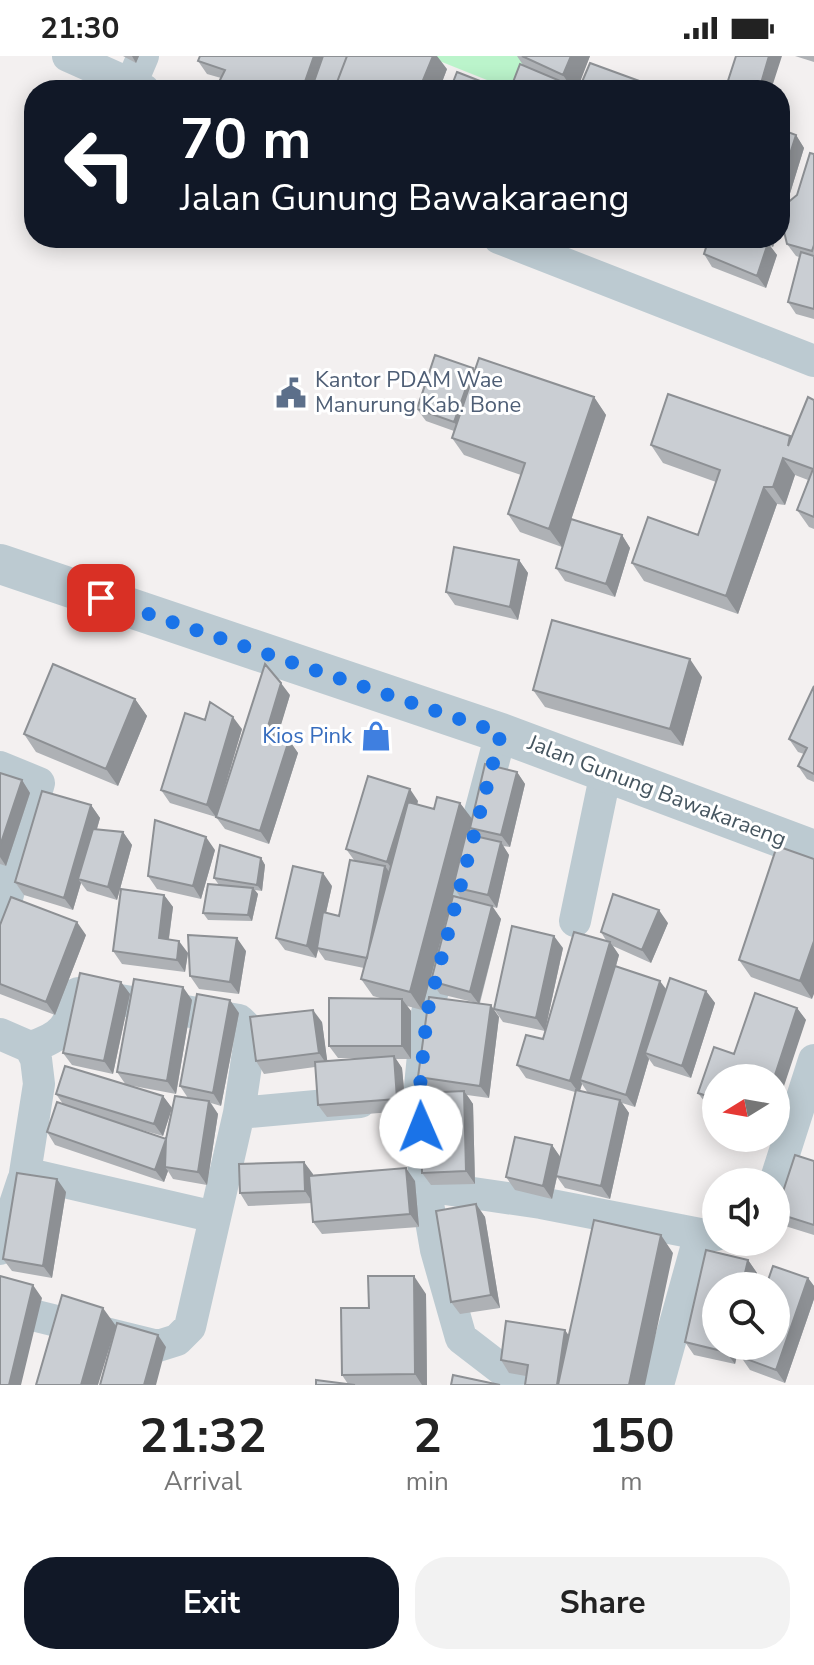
<!DOCTYPE html>
<style>
body{margin:0;font-family:"Nunito Sans",sans-serif;background:#f2f2f2;color:#222;height:100vh;display:flex;flex-direction:column;font-size:30px;white-space:nowrap}
*{box-sizing:border-box;margin:0}
p{font-size:26px;color:#767676}
.icon{flex:none;width:44px;height:44px;fill:none;stroke:currentColor;stroke-width:2;stroke-linecap:round;stroke-linejoin:round}
.map{position:relative;height:1329px;overflow:hidden}
.panel{display:flex;flex-direction:column;background:#fff;flex:1}
.panel>*{flex:none}
.top-card{position:absolute;left:24px;top:24px;width:766px;height:168px;border-radius:32px;box-shadow:0 4px 20px #0003;background:#111827;color:#fff;overflow:hidden}
.needle{width:52px;rotate:259deg}
.buttons{position:absolute;left:702px;top:1008px;display:grid;gap:16px}
.buttons a{display:grid;place-items:center;width:88px;height:88px;border-radius:50%;background:#fff;box-shadow:0 4px 20px #0003;font-size:40px}
.pin{position:absolute;display:grid;place-items:center;width:68px;height:68px;color:#fff;margin:-34px;border-radius:16px;box-shadow:0 4px 12px #0006}
.me{position:absolute;width:88px;margin:-44px;rotate:359deg;stroke-linejoin:round;filter:drop-shadow(0 0 6px #0008)}
.turn{display:flex;align-items:center;gap:28px;height:168px;padding:0 24px;font-size:36px}
.turn .icon{width:104px;height:104px;stroke-width:2.5}
.turn b{display:block;font-size:56px;line-height:68px}
.eta{display:flex;justify-content:space-evenly;align-items:center;height:136px;text-align:center}
.eta b{font-size:48px;font-weight:700;line-height:56px}
.action{display:flex;gap:16px;margin-top:auto;padding:16px 24px}
.action a{flex:1;height:92px;border-radius:32px;background:#111827;color:#fff;font-size:32px;font-weight:700;line-height:92px;text-align:center}
.action a+a{background:#f2f2f2;color:#222}
.status{display:flex;justify-content:space-between;align-items:center;height:56px;padding:0 40px;background:#fff;direction:ltr}
.status svg{height:22px;fill:currentColor}
.map>svg:first-child{display:block}
</style>
<div class="status"><b>21:30</b><svg viewBox="0 0 49 12"><path d="M0 12V9h3v3zM5 12V6h3v6zM10 12V3h3v9zM15 12V0h3v12zM26 1h20v11H26zM47 4h2v5h-2z"/></svg></div>
<div class="map">
<svg width="814" height="1329" viewBox="0 0 814 1329">
<rect width="100%" height="100%" fill="#f3f0f0"/>
<path fill="#bbf4cb" d="M427,0H526L512,34Z"/>
<g fill="none" stroke-linecap="round" stroke-linejoin="round">
<path stroke="#bccad1" stroke-width="32" d="M68,0L144,34
M131,28L143,0
M499,182L814,305
M501,677L427,957L419,1041L425,1130L436,1194L461,1282L522,1329
M0,711L39,727L0,867
M575,865L606,716
M0,978L30,991L36,1003L39,1028L25,1117L215,1161
M239,1057L360,1046
M775,1126L814,1004
M425,1130L541,1147L700,1178
M0,1193L23,1124
M0,1251L158,1290L177,1284L190,1271L239,1057L251,976L239,964L78,937C69,970 64,981 30,991
M658,1329L700,1178L716,1179"/>
<path stroke="#bccad1" stroke-width="40" d="M0,508L501,677L814,794"/>
</g>
<path fill="#aeb1b5" fill-rule="evenodd" d="M123,0H139L136,7Z
M517,0H590L577,32L579,33L510,34L523,9Z
M795,0H814V6Z
M198,5L447,13L439,34H225L219,26L221,22L207,18Z
M780,73L796,79L804,92L787,147L797,139L814,98V263L796,258L788,246L799,201L796,200L787,188L782,165L780,170Z
M709,182H776L773,191L770,190L777,199L766,232L712,211L704,198Z
M473,312L475,315L594,341L606,359L562,491L520,476L508,458L521,419L464,399L452,382L454,375L426,365L417,353Z
M814,344V473L809,471L797,454L808,424L795,419L785,449L777,448L738,558L644,525L632,507L698,479L716,426L663,407L651,389L790,380L791,382Z
M622,479L630,492L615,541L565,525L556,512Z
M519,504L528,517L518,564L455,549L446,536Z
M702,621L683,690L545,651L533,634Z
M814,630V726L807,723L798,710L804,698L798,696L789,683Z
M290,639L277,680L289,684L298,697L269,788L225,773L216,761Z
M135,643L147,660L118,730L36,696L24,678Z
M205,664L242,673L216,761L170,747L161,734Z
M517,716L525,728L510,791L503,790L509,799L497,852L493,851L501,863L480,947L499,961L489,1042L467,1039L473,1048L475,1128L431,1129L422,1117L446,1036L427,1034L418,1021L473,946L440,938L431,925L461,842L454,832L422,954L407,950L411,955V1003H396L402,1012L406,1055L327,1061L318,1049L315,1011L264,1018L256,1005L322,966L327,1005L361,1002H338L329,990L380,942L373,940L361,923L364,912L325,904L318,894L316,902L285,894L276,882L332,830L326,857L339,860L354,804L346,793L418,745L417,749L434,753L460,747L472,764ZM470,772L476,781L469,779Z
M0,717L22,724L30,737L6,810L0,808Z
M91,749L100,762L97,773L123,776L132,789L117,844L87,835L81,827L73,854L24,839L15,826Z
M215,794L201,843L157,833L148,820Z
M261,802L265,809L262,835L255,834L258,838L252,865L208,864L203,857L219,829L214,822Z
M814,803L812,943L751,921L739,904Z
M164,839L173,851L169,883L188,897L185,916L122,908L113,895Z
M668,867L651,907L613,890L619,899L616,910L666,933L706,935L715,947L691,1022L654,1010L649,1003L635,1051L622,1047L629,1057L610,1143L565,1132L557,1121L552,1143L515,1134L506,1121L552,1089L560,1101L575,1036L526,1022L517,1009L543,983L607,886L601,876ZM582,1028L588,1037L580,1035Z
M0,869L86,879L55,959L0,938Z
M563,892L545,975L503,966L494,953Z
M246,895L239,938L199,933L190,920Z
M121,926L130,938L113,1018L72,1009L63,997Z
M192,944L176,1038L128,1029L163,1040L172,1052L163,1080L117,1067L166,1083L188,1042L180,1030L239,957L221,1050L211,1047L218,1058L207,1129L173,1123L168,1115L164,1126L55,1089L47,1076L63,1048L56,1038L126,1029L117,1016Z
M797,952L806,964L716,1022V1052L707,1049L698,1037Z
M814,1105V1179L785,1170L776,1157Z
M304,1106L313,1120L415,1125L419,1171L322,1178L313,1166L312,1147L248,1150L240,1137Z
M66,1136L52,1222L12,1215L3,1203Z
M476,1148L485,1161L500,1252L460,1258L451,1246Z
M673,1197L526,1320L509,1317L501,1304L569,1279Z
M748,1204L757,1217L735,1308L694,1299L685,1286Z
M808,1222L814,1230V1243L785,1327L750,1314L741,1301Z
M426,1238L427,1329H316L348,1328L342,1319L369,1252Z"/>
<path fill="#8d9094" d="M132,0H139L136,7Z
M314,0H327L315,34H302Z
M433,0H437L447,13L439,34H419Z
M571,0H590L577,34H573L563,19Z
M769,0H782L771,34H759Z
M271,27L276,34H269Z
M796,79L804,92L780,170V129Z
M767,182H776L773,191Z
M768,187L777,199L766,232L757,220Z
M473,312L481,324L463,378L454,366Z
M594,341L606,359L562,491L549,473Z
M783,402L795,419L785,449L773,431Z
M764,431L777,448L738,558L726,540Z
M622,479L630,492L615,541L606,528Z
M519,504L528,517L518,564L510,551Z
M690,603L702,621L683,690L670,673Z
M281,627L290,639L275,689L266,677Z
M135,643L147,660L118,730L106,713Z
M233,661L242,673L216,761L207,749Z
M289,684L298,697L269,788L260,775Z
M517,716L525,728L510,791L501,779Z
M22,724L30,737L6,810L0,801V790Z
M410,733L418,745L396,818L387,806Z
M460,747L473,764L422,954L410,936Z
M91,749L100,762L82,824L78,823L81,827L73,854L64,842Z
M123,776L132,789L117,844L108,831Z
M206,781L215,794L201,843L193,830Z
M501,786L509,799L497,852L488,839Z
M261,802L265,809L262,835L257,829Z
M385,810L394,823L368,902Z
M323,817L332,830L318,892H317L318,894L316,902L307,890Z
M253,832L258,838L252,865L248,859Z
M164,839L173,851L167,895L159,882Z
M492,850L501,863L479,948L470,936Z
M659,854L668,867L651,907L642,894Z
M77,866L86,879L55,959L46,946Z
M554,880L563,892L545,975L536,962Z
M237,882L246,895L239,938L230,926Z
M179,885L188,897L185,916L177,904Z
M814,885V938L812,943L800,925Z
M610,886L619,899L583,1025L580,1024L582,1028L579,1037L570,1025Z
M660,925L669,937L645,997L649,1003L635,1051L626,1039Z
M121,926L130,938L113,1018L104,1005Z
M183,931L192,944L176,1038L167,1025Z
M706,935L715,947L691,1022L682,1010Z
M402,943L411,955V1003L402,990Z
M230,944L239,957L221,1050L213,1037Z
M491,949L499,961L489,1042L480,1030Z
M797,952L806,964L776,1054V1022H774Z
M313,954L322,966L328,1010L319,997Z
M394,1000L402,1012L406,1055L397,1043Z
M464,1035L473,1048L475,1128L466,1115Z
M163,1040L172,1052L163,1080L154,1068Z
M620,1044L629,1057L610,1143L601,1130Z
M209,1045L218,1058L207,1129L198,1116Z
M166,1083L165,1111L168,1115L164,1126L155,1114Z
M552,1089L561,1102L552,1143L543,1130Z
M304,1106L313,1118V1147L305,1135Z
M406,1112L415,1125L419,1171L410,1158Z
M57,1123L66,1136L52,1222L43,1210Z
M476,1148L485,1161L500,1252L491,1239Z
M661,1179L673,1197L645,1329H629Z
M748,1204L757,1217L754,1230H742Z
M414,1220L426,1238L427,1329H422L415,1318Z
M808,1222L814,1230V1243L785,1327L776,1314Z
M33,1229L42,1242L21,1329H9Z
M103,1252L116,1270L98,1329H81Z
M565,1274L574,1287L567,1329H557Z
M158,1279L166,1291L156,1329H144Z
M728,1290H739L735,1308L726,1296Z"/>
<path fill="#caced3" stroke="#8d9094" stroke-width="2" d="M200,0H314L302,34H285L271,27L269,34H236L219,26L225,14L198,5Z
M323,0H347L334,34H311Z
M347,0H433L419,34H334Z
M522,0H571L563,19Z
M736,0H769L759,34H725Z
M590,7L664,34H510L520,8L579,33Z
M457,16L503,34H450Z
M780,73L796,79L780,129Z
M810,97L814,98V189L812,195L787,188L780,159V153L797,139Z
M709,182H756L768,187L757,220L704,198Z
M801,196L814,200V253L788,246Z
M435,299L473,312L454,366L417,353Z
M479,302L594,341L549,473L508,458L525,407L452,382Z
M668,338L790,380L788,390L808,341L814,344V461L797,454L813,413L783,402L773,431H764L726,540L632,507L648,461L698,479L720,414L651,389Z
M571,463L622,479L606,528L556,512Z
M454,491L519,504L510,551L446,536Z
M552,564L690,603L670,673L533,634Z
M53,608L135,643L106,713L24,678Z
M265,608L281,627L266,677L289,684L260,775L216,761Z
M814,630V718L798,710L807,692L789,683Z
M210,646L233,661L207,749L161,734L185,657L205,664Z
M485,708L517,716L501,779L470,772Z
M0,717L22,724L0,790Z
M368,720L410,733L387,806L346,793Z
M42,735L91,749L64,842L15,826Z
M437,741L460,747L410,936L361,923L408,746L434,753Z
M155,764L206,781L193,830L148,820Z
M93,773L123,776L108,831L78,823Z
M466,778L501,786L488,839L453,831Z
M220,789L261,802L257,829L214,822Z
M777,790L814,803V885L800,925L739,904Z
M350,804L385,810L367,902L317,892L323,856L339,860Z
M293,810L323,817L307,890L276,882Z
M208,828L253,832L248,859L203,857Z
M121,833L164,839L159,882L179,885L177,904L113,895Z
M613,838L659,854L642,894L601,876Z
M453,840L492,850L470,936L431,925Z
M11,841L77,866L46,946L0,928V869Z
M512,870L554,880L536,962L494,953Z
M574,876L610,886L570,1025L517,1009L526,979L543,983Z
M188,879L237,882L230,926L190,920Z
M615,910L660,925L626,1039L580,1024Z
M80,917L121,926L104,1005L63,997Z
M670,922L706,935L682,1010L645,997Z
M134,923L183,931L167,1025L117,1016Z
M755,937L797,952L774,1022H716V1043L698,1037L714,991L734,998Z
M197,938L230,944L213,1037L180,1030Z
M429,941L491,949L480,1030L418,1021Z
M329,942L402,943V990H329Z
M313,954L319,997L256,1005L250,961Z
M394,1000L397,1043L318,1049L315,1006Z
M65,1010L163,1040L154,1068L56,1038Z
M576,1034L620,1044L601,1130L556,1120Z
M464,1035L466,1115L422,1117L420,1037Z
M175,1040L209,1045L198,1116L165,1111L166,1083L155,1114L47,1076L57,1046L166,1083Z
M515,1081L552,1089L543,1130L506,1121Z
M795,1099L814,1105V1169L776,1157Z
M304,1106L305,1135L240,1137L239,1108Z
M406,1112L410,1158L313,1166L309,1120Z
M17,1117L57,1123L43,1210L3,1203Z
M476,1148L491,1239L451,1246L436,1155Z
M594,1164L661,1179L629,1329H558Z
M706,1194L748,1204L742,1230H716V1290H728L726,1296L685,1286Z
M773,1210L808,1222L776,1314L741,1301L745,1290H776V1230H766Z
M0,1220L33,1229L9,1329H0Z
M368,1220H414L415,1318L342,1319L341,1252H369Z
M62,1239L103,1252L81,1329H36Z
M506,1265L565,1274L557,1329H525L528,1309L501,1304Z
M117,1267L158,1279L144,1329H100Z
M453,1319L500,1329H451Z
M316,1324L355,1329H316Z"/>
<g fill="none" stroke-linecap="round" stroke-linejoin="round">
<path stroke="#1a73e8" stroke-width="14" stroke-dasharray="0 25.2" d="M101,542L501,677L427,957L419,1041L421,1071"/>
</g>
<defs>
<g id="civic-bare" transform="scale(2.4)"><path d="M-.6-6.5H3V-4.5H.6V-3L4-1V1h2V6H-6V1h2V-1L-.6-3ZM-1.2 2.5V6h2.4V2.5Z" fill="#5c6f8a" stroke="#fff" stroke-width="2.5" paint-order="stroke"/></g>
<g id="shop-bare" transform="scale(2.4)"><path d="M-5-2.5h2.3a2.7 3.5 0 0 1 5.4 0H5L5.5 6h-11ZM-1.5-2.5h3a1.5 2.3 0 0 0-3 0Z" fill="#3f7fe0" stroke="#fff" stroke-width="2.5" paint-order="stroke"/></g>
</defs>
<g fill-rule="evenodd">
<use href="#civic-bare" x="291" y="337"/>
<use href="#shop-bare" x="376" y="680"/>
</g>
<g text-anchor="middle" dominant-baseline="central" stroke-width="6" stroke-linejoin="round" paint-order="stroke">
<g font-size="22" fill="#4e5e75" stroke="#fff" text-anchor="start">
<text x="315" y="324">Kantor PDAM Wae<tspan x="315" dy="25">Manurung Kab. Bone</tspan></text>
</g>
<g font-size="22" fill="#366cbe" stroke="#fff" text-anchor="end">
<text x="352" y="680">Kios Pink</text>
</g>
<g font-size="22" fill="#465660" stroke="#fff">
<text transform="translate(657 735) rotate(21)">Jalan Gunung Bawakaraeng</text>
</g>
</g>
</svg>
<div class="buttons">
<a><svg class="needle" viewBox="-14 -14 28 28"><path d="M0-13l5 13h-10z" fill="#e53935"/><path d="M0 13l5-13h-10z" fill="#767676"/></svg></a>
<a><svg class="icon" aria-label="sound" viewBox="0 0 24 24"><path d="M4 9h4l5-4v14l-5-4H4zM17 9q2 3 0 6"/></svg></a>
<a><svg class="icon" aria-label="search" viewBox="0 0 24 24"><circle cx="10" cy="10" r="6"/><path d="M15 15l6 6"/></svg></a>
</div>
<div class="pin" style="left:101px;top:542px;background:#d93025"><svg class="icon" aria-label="arrive" viewBox="0 0 24 24"><path d="M6 21V4h12l-3 4 3 4H6"/></svg></div>
<svg class="me" style="left:421px;top:1071px" viewBox="-20 -20 40 40"><circle r="19" fill="#fff"/><path d="M0-13L10 11 0 6-10 11z" fill="#1a73e8"/></svg>
<div class="top-card">
<div class="turn"><svg class="icon" aria-label="left" viewBox="0 0 24 24"><path d="M17 20v-9H6M10 6l-5 5 5 5"/></svg><div><b>70 m</b>Jalan Gunung Bawakaraeng</div></div>
</div>
</div>
<section class="panel">
<div class="eta">
<div><b>21:32</b><p>Arrival</p></div>
<div><b>2</b><p>min</p></div>
<div><b>150</b><p>m</p></div>
</div>
<div class="action"><a>Exit</a><a>Share</a></div>
</section>
